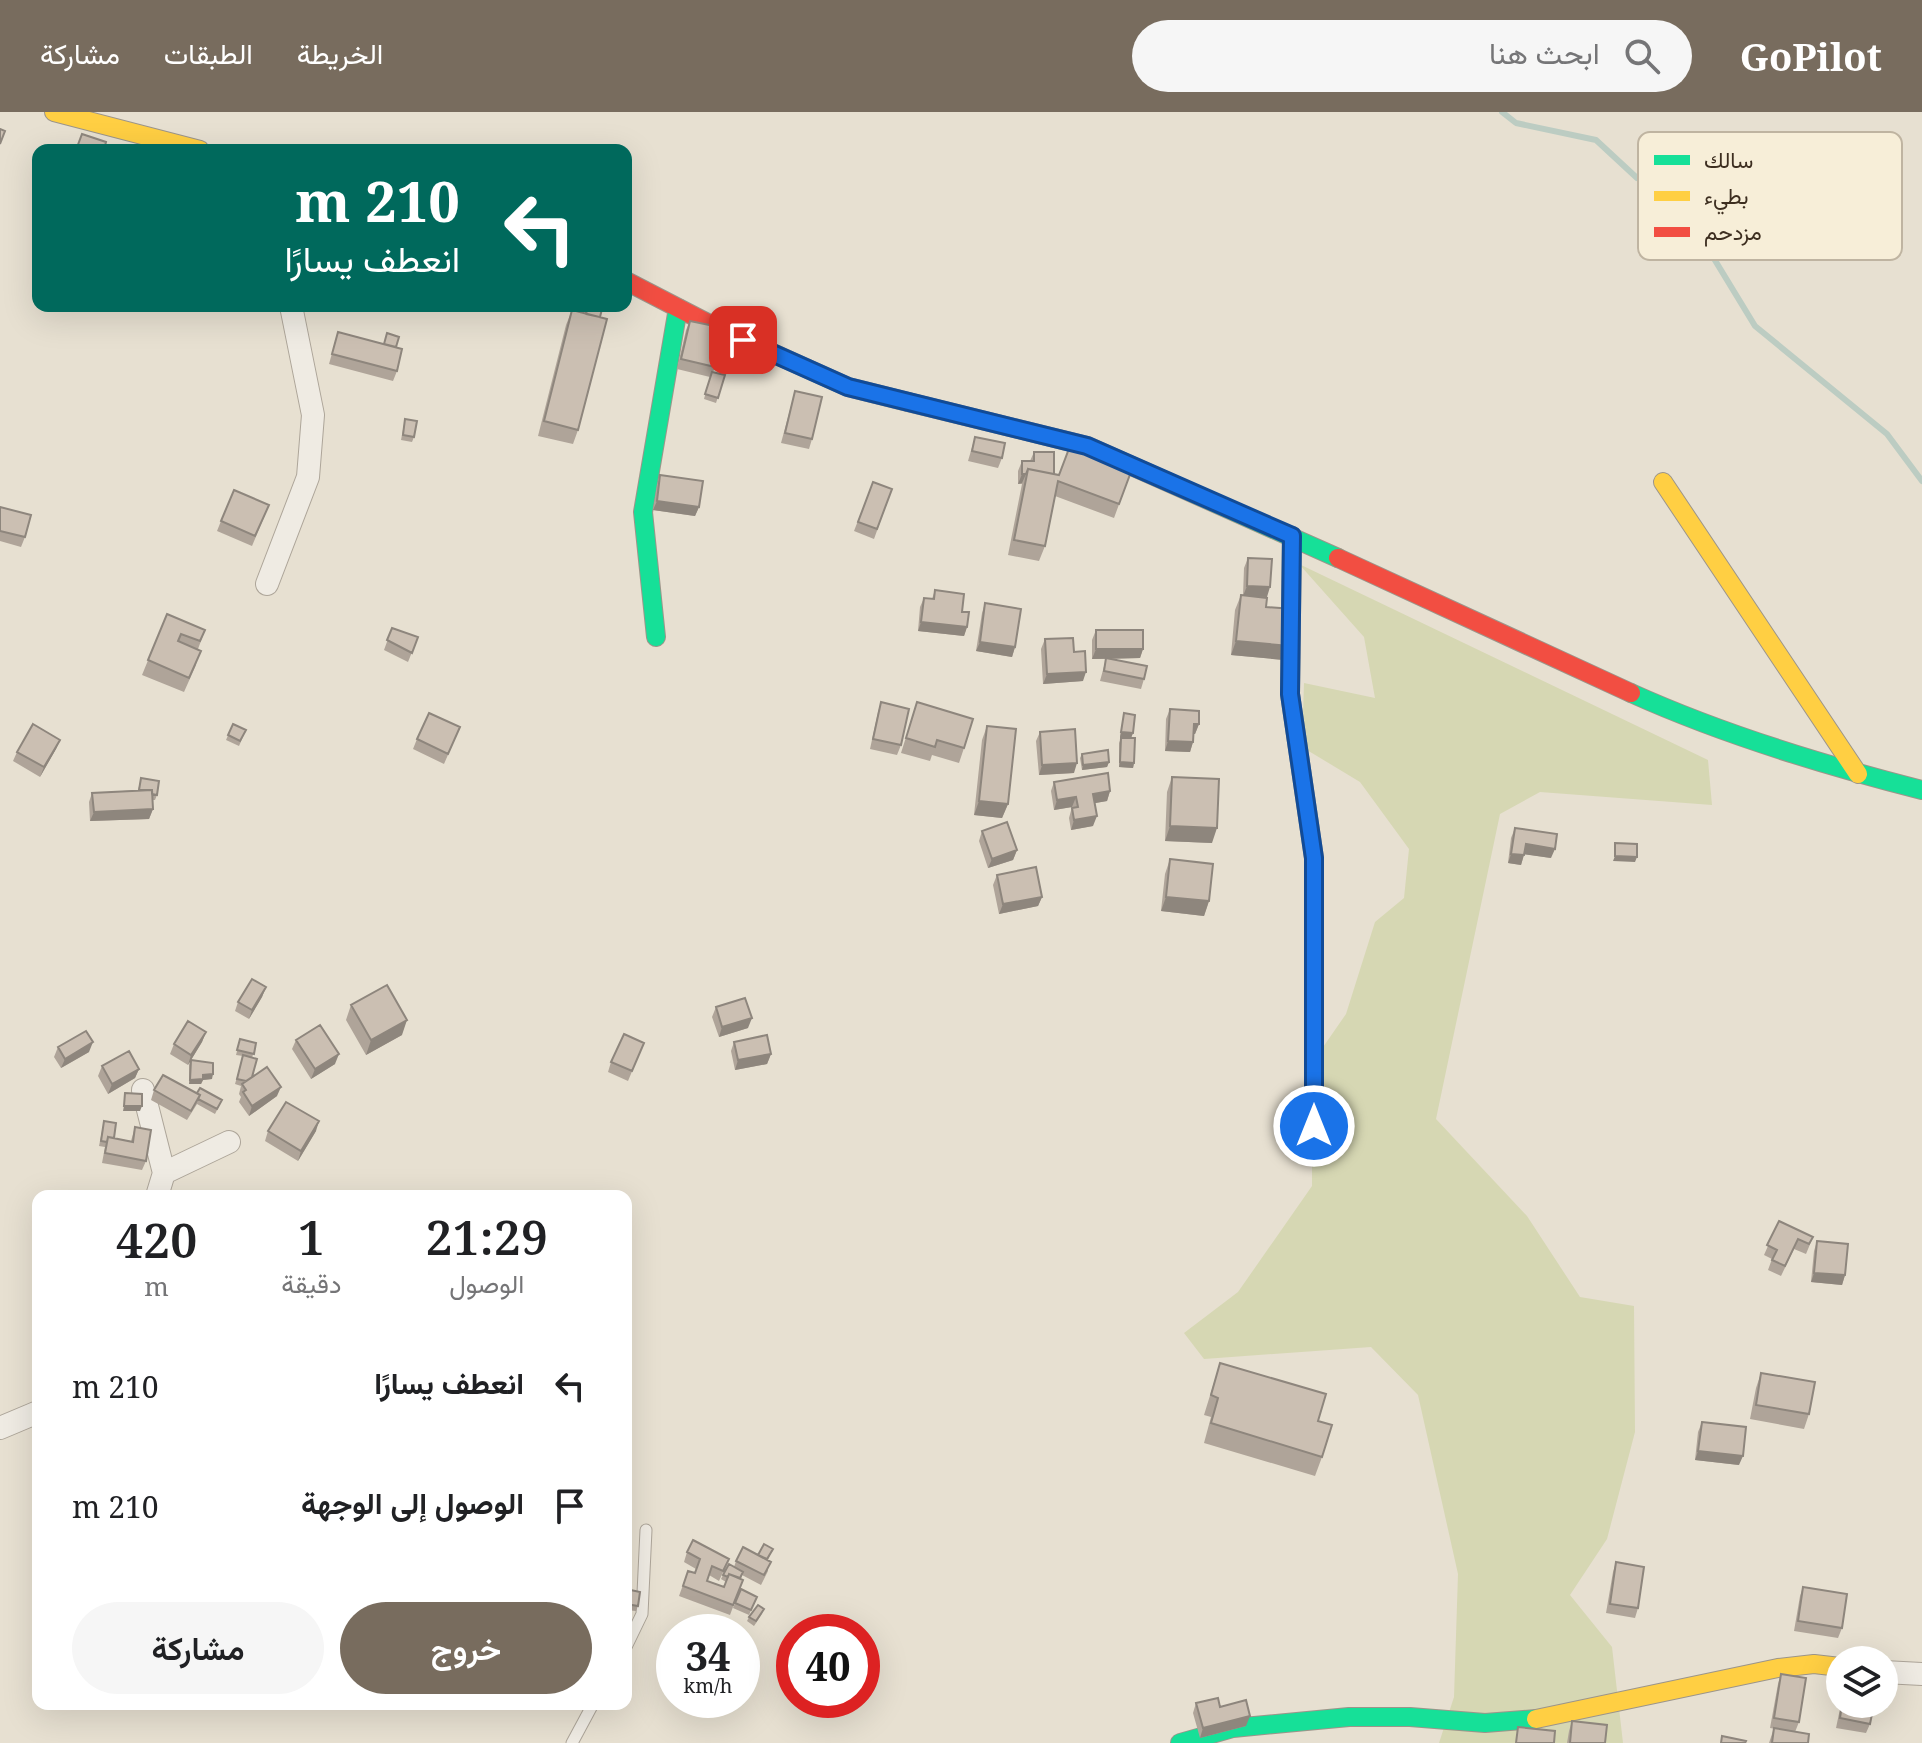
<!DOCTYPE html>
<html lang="ar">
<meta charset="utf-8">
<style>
body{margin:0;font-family:"Noto Serif",Vazirmatn,serif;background:#f6f6f6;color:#202124;direction:rtl;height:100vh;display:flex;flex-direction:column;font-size:30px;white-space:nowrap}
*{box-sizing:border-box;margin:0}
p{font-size:26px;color:#757577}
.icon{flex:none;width:44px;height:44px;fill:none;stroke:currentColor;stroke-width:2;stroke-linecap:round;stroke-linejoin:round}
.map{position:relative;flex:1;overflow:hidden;direction:ltr}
.details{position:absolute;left:32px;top:1078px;width:600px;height:520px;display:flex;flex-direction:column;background:#fff;border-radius:16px;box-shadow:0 8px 32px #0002;direction:rtl}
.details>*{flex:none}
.hud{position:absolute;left:32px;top:32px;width:600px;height:168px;border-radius:16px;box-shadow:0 8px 32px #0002;direction:rtl;background:#00695c;color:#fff;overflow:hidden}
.buttons{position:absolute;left:1826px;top:1534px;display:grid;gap:16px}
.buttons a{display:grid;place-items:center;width:72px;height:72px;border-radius:50%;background:#fff;box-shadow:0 8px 32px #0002;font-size:40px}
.speed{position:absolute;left:656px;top:1502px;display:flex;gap:16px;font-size:40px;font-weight:700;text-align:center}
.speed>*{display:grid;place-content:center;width:104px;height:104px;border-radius:50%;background:#fff;box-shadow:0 8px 32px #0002;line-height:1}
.speed small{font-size:20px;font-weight:400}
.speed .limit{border:12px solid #d22;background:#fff;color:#111}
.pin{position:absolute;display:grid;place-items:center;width:68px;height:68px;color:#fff;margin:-34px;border-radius:16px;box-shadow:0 4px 12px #0006}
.me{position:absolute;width:88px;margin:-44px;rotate:0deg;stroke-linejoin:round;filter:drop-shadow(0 0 6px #0008)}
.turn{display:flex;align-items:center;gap:28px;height:168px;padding:0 40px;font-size:36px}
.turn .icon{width:104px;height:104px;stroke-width:2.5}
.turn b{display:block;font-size:56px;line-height:68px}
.eta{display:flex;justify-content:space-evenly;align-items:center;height:136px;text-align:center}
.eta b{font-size:48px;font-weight:600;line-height:56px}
.button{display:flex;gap:16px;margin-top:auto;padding:16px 40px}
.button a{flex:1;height:92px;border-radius:48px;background:#786c5e;color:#fff;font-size:32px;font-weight:600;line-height:92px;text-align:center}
.button a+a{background:#f6f6f6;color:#202124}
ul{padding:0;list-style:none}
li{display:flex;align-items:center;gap:24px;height:120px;padding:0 40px}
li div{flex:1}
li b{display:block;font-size:30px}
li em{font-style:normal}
header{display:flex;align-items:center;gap:48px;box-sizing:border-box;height:112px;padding:0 40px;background:#786c5e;color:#fff}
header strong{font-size:38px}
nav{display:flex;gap:44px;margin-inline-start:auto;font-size:28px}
.search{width:560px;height:72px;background:#f6f6f6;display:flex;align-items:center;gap:20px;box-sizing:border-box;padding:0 28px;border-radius:44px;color:#757577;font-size:30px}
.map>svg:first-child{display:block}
</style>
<header>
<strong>GoPilot</strong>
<div class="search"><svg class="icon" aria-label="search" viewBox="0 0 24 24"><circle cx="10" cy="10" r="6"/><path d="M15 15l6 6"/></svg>ابحث هنا</div>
<nav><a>الخريطة</a><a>الطبقات</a><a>مشاركة</a></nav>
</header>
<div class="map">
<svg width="1922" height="1631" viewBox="0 0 1922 1631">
<rect width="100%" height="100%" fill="#e7e0d1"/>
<path fill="#d6d7b3" d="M1299,452L1708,648L1712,693L1540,680L1500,702L1436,1007L1527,1104L1580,1185L1634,1194L1635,1320L1607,1427L1570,1483L1612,1535L1623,1631H1439L1454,1585L1458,1462L1418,1283L1371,1235L1204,1247L1184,1221L1238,1180L1312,1074V951L1346,902L1375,810L1404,786L1409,737L1360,670L1302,635L1304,571L1375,586L1364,525Z"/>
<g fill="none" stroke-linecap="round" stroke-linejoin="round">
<path stroke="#bcccc2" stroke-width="6" d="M1502,0L1516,11L1596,28L1637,66L1701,83L1713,145L1755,214L1887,322L1922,369"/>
<g stroke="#ada599" stroke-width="13">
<path id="lane" d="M626,1535L642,1502L646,1418
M572,1631L593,1592"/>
</g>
<g stroke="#ada599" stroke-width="24">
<path id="street" d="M267,472L308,365L313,303L291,194
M143,978L164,1061L157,1084
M164,1061L229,1030
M0,1316L38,1300
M1884,1560L1922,1562"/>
</g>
<g stroke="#9c958a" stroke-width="20">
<path id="fast" d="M908,290L1087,334L1338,446
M1292,424L1290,582L1314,746V828
M656,525L643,400L678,196
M1631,581C1724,623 1823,653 1922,678
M1180,1631L1233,1616L1349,1605H1410L1485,1611L1536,1607"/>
</g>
<g stroke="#9c958a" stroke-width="20">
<path id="slow" d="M54,0L200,38
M1663,370L1858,662
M1536,1607L1778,1556L1814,1552L1840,1555"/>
</g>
<g stroke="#9c958a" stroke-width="20">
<path id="jam" d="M626,169L717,216L848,275L908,290
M1338,446L1631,581
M1314,828V1014"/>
</g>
<use href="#lane" stroke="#efebe3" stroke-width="11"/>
<use href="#street" stroke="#efebe3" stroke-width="22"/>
<use href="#fast" stroke="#16e098" stroke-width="18"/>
<use href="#slow" stroke="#ffcf43" stroke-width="18"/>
<use href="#jam" stroke="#f24e42" stroke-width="18"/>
</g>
<path fill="#afa499" d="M587,194L578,318L573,332L538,324L566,213L572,198L585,202Z
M690,209L715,255L713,260L725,263L716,291L704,287L710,265L677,257L686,218Z
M338,220L396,235L397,259L393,269L329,252Z
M795,279L812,327L809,337L781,331Z
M405,307L414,325L412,330L401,328Z
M975,325L1002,346L998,356L968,349Z
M1034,340L1054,362L1059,363L1132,357L1114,406L1055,384L1045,434L1039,449L1008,443L1022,372H1018V359L1022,349H1030Z
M660,363L699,395L695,404L653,398L657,373Z
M873,370L892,377L874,427L854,419Z
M0,395L25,425L21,435L0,429Z
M265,403L252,434L217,419L221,409Z
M1248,446L1267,485L1247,484L1266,495L1290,534L1284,548L1231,543L1235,498L1241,483L1243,484L1244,456Z
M935,478L962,500L967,515L964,524L918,519L920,495L924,486L932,487Z
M985,491L1015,535L1012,545L976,539L982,501Z
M167,502L205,518L198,537L196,553L184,580L142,563Z
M392,516L418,525L408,550L384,538Z
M1096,518L1143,537L1140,546L1107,547L1144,567L1141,577L1100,569L1106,547H1092V528Z
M1045,527L1074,540L1083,569L1043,572L1041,537Z
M881,590L901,633L897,643L870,637L878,600Z
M917,590L964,636L959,651L932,643L930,649L901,641Z
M1170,597L1199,612L1195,622H1194L1193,630L1190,640L1165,639L1166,607Z
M1124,601L1133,621L1131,626L1134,651L1133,656L1119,655V631L1121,626H1131L1120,625Z
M233,612L246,618L239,634L226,628Z
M987,614L1008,692L1002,706L974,703L982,628Z
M460,615L444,652L413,637L417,627Z
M1040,620L1074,661L1039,663L1036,629Z
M60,628L56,637L40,665L13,649L17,640Z
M1082,642L1109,650L1107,655L1082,658L1080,646Z
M1172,665L1212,731L1165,729L1167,680Z
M141,666L157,683L155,688H152L153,697L149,707L90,709L89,690L92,681L138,678Z
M1054,670L1110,679L1107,689L1095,691L1093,714L1071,718L1069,706L1072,695L1054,698L1051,679Z
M1515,716L1551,746L1524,742L1521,753L1508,751L1511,726Z
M982,719L1017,738L1013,748L988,756L979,729Z
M1170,747L1209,789L1204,804L1161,799L1165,762Z
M997,763L1042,785L1038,794L999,802L993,773Z
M266,875L262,885L249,907L235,899L238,890Z
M351,893L402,923L366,943L346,908Z
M716,895L748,916L719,925L712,905Z
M206,920L202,930L191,948L212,967L203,968L201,972H189V953L190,950L188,953L170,942L174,932Z
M240,927L256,931L252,946V965L277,984L249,1004L239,990L241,985L239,982L241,974L235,972L243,944L236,943Z
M296,928L335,952L311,967L292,937Z
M734,930L771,942L767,952L735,958L731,939Z
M644,931L628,969L608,960L611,950Z
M58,935L89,940L61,956L54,945Z
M102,954L139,957L135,966L108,982L98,964Z
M154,978L197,981L222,988L215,1002L197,992L187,1008L151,988Z
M104,1009L114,1026L131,1029L135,1015L146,1049L142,1058L102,1051L105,1035L99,1034Z
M268,1019H316L298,1049L265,1029Z
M1779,1109L1813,1125L1806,1142L1794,1137L1781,1164L1768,1158L1772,1147L1764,1143Z
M1817,1129L1845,1163L1842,1173L1811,1170L1814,1139Z
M1220,1251L1322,1345L1315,1364L1204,1331L1211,1305L1204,1303Z
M1761,1261L1809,1302L1804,1317L1750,1307L1756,1276Z
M1702,1310L1739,1353L1695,1348L1698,1320Z
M773,1437L768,1448V1459L761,1473L742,1463L741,1467L743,1468L730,1503L679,1484L688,1459L695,1461L696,1457L684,1450L687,1440L729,1447L719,1469L709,1463L707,1469L724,1475L726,1470L721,1467L723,1463L734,1455L736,1449Z
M1616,1450L1638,1496L1635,1506L1606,1501L1613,1460Z
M1803,1475L1842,1516L1838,1526L1794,1519L1800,1484Z
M626,1477L638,1494L636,1499L626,1498Z
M757,1485L749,1503L733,1496L735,1491Z
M764,1497L762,1502L754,1514L747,1509L749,1505Z
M1781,1562L1799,1610L1795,1620L1808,1631H1769L1774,1616L1794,1620L1770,1616L1778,1572Z
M1196,1591L1220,1595L1246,1614L1200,1626L1193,1601Z
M1841,1592H1874L1870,1612L1866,1621L1836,1616Z
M1572,1609L1605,1631H1567L1569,1619Z"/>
<path fill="#8e867d" d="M1022,362H1026L1022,371L1018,372Z
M657,389L699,395L695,404L653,398Z
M1247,474L1270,475L1267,485L1243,484Z
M921,510L967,515L964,524L918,519Z
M1236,529L1290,534L1284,548L1231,543Z
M980,530L1015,535L1012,545L976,539Z
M1096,537H1143L1140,546L1092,547Z
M1086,560L1083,569L1043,572L1047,562Z
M1194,612H1199L1195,622H1190Z
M1121,620L1133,621L1131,626L1120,625Z
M60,628L56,637L40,665L44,655Z
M1168,629L1193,630L1190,640L1165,639Z
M1109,650L1107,655L1082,658L1083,653Z
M1120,650L1134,651L1133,656L1119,655Z
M1077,651L1074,661L1039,663L1042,653Z
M1110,679L1107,689L1090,692L1093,682Z
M1076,685L1072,695L1054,698L1057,688Z
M979,689L1008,692L1002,706L974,703Z
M153,697L149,707L90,709L94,700Z
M1097,704L1093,714L1071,718L1074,708Z
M1170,714L1217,716L1212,731L1165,729Z
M1526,732L1555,737L1551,746L1522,742Z
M1017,738L1013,748L988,756L992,747Z
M1511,742L1524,743L1521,753L1508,751Z
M1615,744L1637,745L1635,750L1613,749Z
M1042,785L1038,794L999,802L1003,792Z
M1166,785L1209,789L1204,804L1161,799Z
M266,875L262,885L249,907L252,898Z
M752,906L748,916L719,925L722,915Z
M407,908L402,923L366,943L371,928Z
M206,920L202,930L188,953L191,943Z
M93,930L89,940L61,956L65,947Z
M339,942L335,952L311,967L315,957Z
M771,942L767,952L735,958L738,948Z
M139,957L135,966L108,982L112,972Z
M213,962L212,967L203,968L201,972H189L190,968L203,963Z
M281,975L277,984L249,1004L252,994Z
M124,994H142L140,999H123Z
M319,1009L316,1019L298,1049L301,1039Z
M1814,1161L1845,1163L1842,1173L1811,1170Z
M1698,1339L1743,1344L1739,1353L1695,1348Z
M1250,1604L1246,1614L1200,1626L1203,1616Z"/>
<path fill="#cbbfb2" stroke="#8e867d" stroke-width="2" d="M0,17L5,19L0,32Z
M82,22L106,30L104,38H76Z
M588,194L602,197L600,205L586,202Z
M572,198L607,207L578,318L544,309Z
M690,209L724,216L715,255L681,247Z
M338,220L402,237L397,259L332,242Z
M387,221L399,225L396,235L384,232Z
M712,260L725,263L718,286L705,282Z
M795,279L822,285L812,327L785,321Z
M405,307L417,309L414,325L403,323Z
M975,325L1005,331L1002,346L972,339Z
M1070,334L1132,357L1119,392L1058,369L1045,434L1014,428L1028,357L1059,363Z
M1034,340H1054V362L1028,357L1026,362H1022V349H1034Z
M660,363L703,369L699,395L657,389Z
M873,370L892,377L877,417L858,410Z
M234,378L269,393L255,424L221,409Z
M0,395L31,403L25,425L0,419Z
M1248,446L1272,447L1270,475L1247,474Z
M935,478L964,482L962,500H969L967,515L921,510L924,486L934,487Z
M1241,483L1267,486L1266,495L1293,497L1290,534L1236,529Z
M985,491L1021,497L1015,535L980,530Z
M167,502L205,518L200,529L181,522L178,529L201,539L189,566L148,548Z
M392,516L418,525L412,541L387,528Z
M1096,518H1143V537H1096Z
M1073,526L1074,540L1085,539L1086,560L1047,562L1045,527Z
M1106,546L1147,554L1144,567L1104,559Z
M881,590L909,597L901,633L873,627Z
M917,590L973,607L964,636L937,628L935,635L906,626Z
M1170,597L1199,599V612H1194L1193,630L1168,629Z
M429,601L460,615L448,642L417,627Z
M1124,601L1135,603L1133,621L1121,620Z
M33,612L60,628L44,655L17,640Z
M233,612L246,618L240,629L228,623Z
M987,614L1016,617L1008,692L979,689Z
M1075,617L1077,651L1042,653L1040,620Z
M1121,626H1135L1134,651L1120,650Z
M1108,638L1109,650L1083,653L1082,642Z
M1108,661L1110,679L1093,682L1097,704L1074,708L1072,696L1078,695L1076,685L1057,688L1054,670Z
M1172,665L1219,667L1217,716L1170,714Z
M141,666L159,669L157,683L152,682V678H139Z
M152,678L153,697L94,700L92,681Z
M1007,710L1017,738L992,747L982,719Z
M1515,716L1557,722L1555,737L1526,732L1524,743L1511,742Z
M1615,731L1637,732V745L1615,744Z
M1170,747L1213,752L1209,789L1166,785Z
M1036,755L1042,785L1003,792L997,763Z
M252,867L266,875L252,898L238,890Z
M387,873L407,908L371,928L351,893Z
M745,886L752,906L722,915L716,895Z
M188,909L206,920L191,943L174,932Z
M320,913L339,942L315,957L296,928Z
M86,919L93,930L65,947L58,935Z
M624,922L644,931L632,959L611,950Z
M767,923L771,942L738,948L734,930Z
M240,927L256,931L254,942L237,938Z
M129,939L139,957L112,972L102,954Z
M243,943L257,947L252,965L246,969L237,967Z
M191,948L213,951V962L203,963V967L190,968Z
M267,955L281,975L252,994L243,980L246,978L242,972Z
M163,963L200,983L191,999L154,978Z
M200,976L222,988L217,997L198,987L200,983L197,981Z
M125,981L142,982V994H124Z
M286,990L319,1009L301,1039L268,1019Z
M104,1009L116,1011L114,1026L108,1025L107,1030L101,1029Z
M135,1015L151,1018L146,1049L105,1041L108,1025L133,1030Z
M1779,1109L1813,1125L1809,1132L1798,1127L1785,1154L1772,1148L1777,1138L1767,1133Z
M1817,1129L1848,1132L1845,1163L1814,1161Z
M1220,1251L1326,1282L1318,1309L1332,1313L1322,1345L1211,1311L1218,1286L1211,1283Z
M1761,1261L1815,1270L1809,1302L1756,1293Z
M1702,1310L1746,1315L1743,1344L1698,1339Z
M693,1428L729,1447L723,1459L712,1454L707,1469L724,1475L729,1462L743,1468L733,1493L683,1474L688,1459L695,1461L700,1447L687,1440Z
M764,1432L773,1437L767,1447L758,1443Z
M743,1435L771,1450L764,1463L736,1449Z
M1616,1450L1644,1455L1638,1496L1610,1492Z
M729,1452L743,1460L740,1466L729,1462L728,1465L723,1463Z
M1803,1475L1847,1482L1842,1516L1798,1509Z
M626,1477L640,1480L638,1494L626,1492Z
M741,1477L757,1485L751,1498L735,1491Z
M758,1493L764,1497L756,1509L749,1505Z
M1781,1562L1806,1566L1799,1610L1774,1606Z
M1218,1586L1220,1595L1246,1588L1250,1604L1203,1616L1196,1591Z
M1842,1592H1874L1870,1612L1840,1606Z
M1572,1609L1607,1613L1605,1631H1570Z
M1518,1615L1555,1619L1554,1631H1516Z
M1774,1616L1809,1622L1808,1631H1772Z
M1722,1624L1746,1629L1745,1631H1721Z"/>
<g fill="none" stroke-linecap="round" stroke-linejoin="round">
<g stroke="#114b97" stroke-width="20">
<path id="route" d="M743,228L848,275L1087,334L1292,424L1290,582L1314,746V1014"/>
</g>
<use href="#route" stroke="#1a73e8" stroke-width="14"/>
</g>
<rect x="1638" y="20" width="264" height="128" rx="12" fill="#f7eed8" stroke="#bfb4a1" stroke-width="2"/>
<rect x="1654" y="43" width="36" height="10" fill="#16e098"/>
<rect x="1654" y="79" width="36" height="10" fill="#ffcf43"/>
<rect x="1654" y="115" width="36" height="10" fill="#f24e42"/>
<g font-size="22" fill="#3d2e20">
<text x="1704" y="56">سالك</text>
<text x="1704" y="92">بطيء</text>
<text x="1704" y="128">مزدحم</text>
</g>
</svg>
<div class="buttons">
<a><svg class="icon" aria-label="layers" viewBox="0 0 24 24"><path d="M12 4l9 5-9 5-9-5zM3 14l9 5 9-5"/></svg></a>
</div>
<div class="speed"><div>34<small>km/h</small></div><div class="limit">40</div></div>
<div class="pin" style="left:743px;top:228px;background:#d93025"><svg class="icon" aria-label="arrive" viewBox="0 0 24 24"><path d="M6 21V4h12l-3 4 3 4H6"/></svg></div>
<svg class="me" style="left:1314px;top:1014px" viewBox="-20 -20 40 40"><circle r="17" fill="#1a73e8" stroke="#fff" stroke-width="3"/><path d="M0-11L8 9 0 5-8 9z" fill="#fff"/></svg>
<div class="hud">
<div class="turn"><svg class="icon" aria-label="left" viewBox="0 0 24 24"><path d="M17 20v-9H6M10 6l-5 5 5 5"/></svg><div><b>210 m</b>انعطف يسارًا</div></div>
</div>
<section class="details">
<div class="eta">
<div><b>21:29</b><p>الوصول</p></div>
<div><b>1</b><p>دقيقة</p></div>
<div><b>420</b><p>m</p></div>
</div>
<ul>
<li><svg class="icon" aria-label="left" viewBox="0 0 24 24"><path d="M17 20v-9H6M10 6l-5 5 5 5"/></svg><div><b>انعطف يسارًا</b></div><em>210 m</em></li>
<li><svg class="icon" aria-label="arrive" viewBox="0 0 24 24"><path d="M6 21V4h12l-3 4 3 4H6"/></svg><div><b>الوصول إلى الوجهة</b></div><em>210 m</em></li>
</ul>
<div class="button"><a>خروج</a><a>مشاركة</a></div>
</section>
</div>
